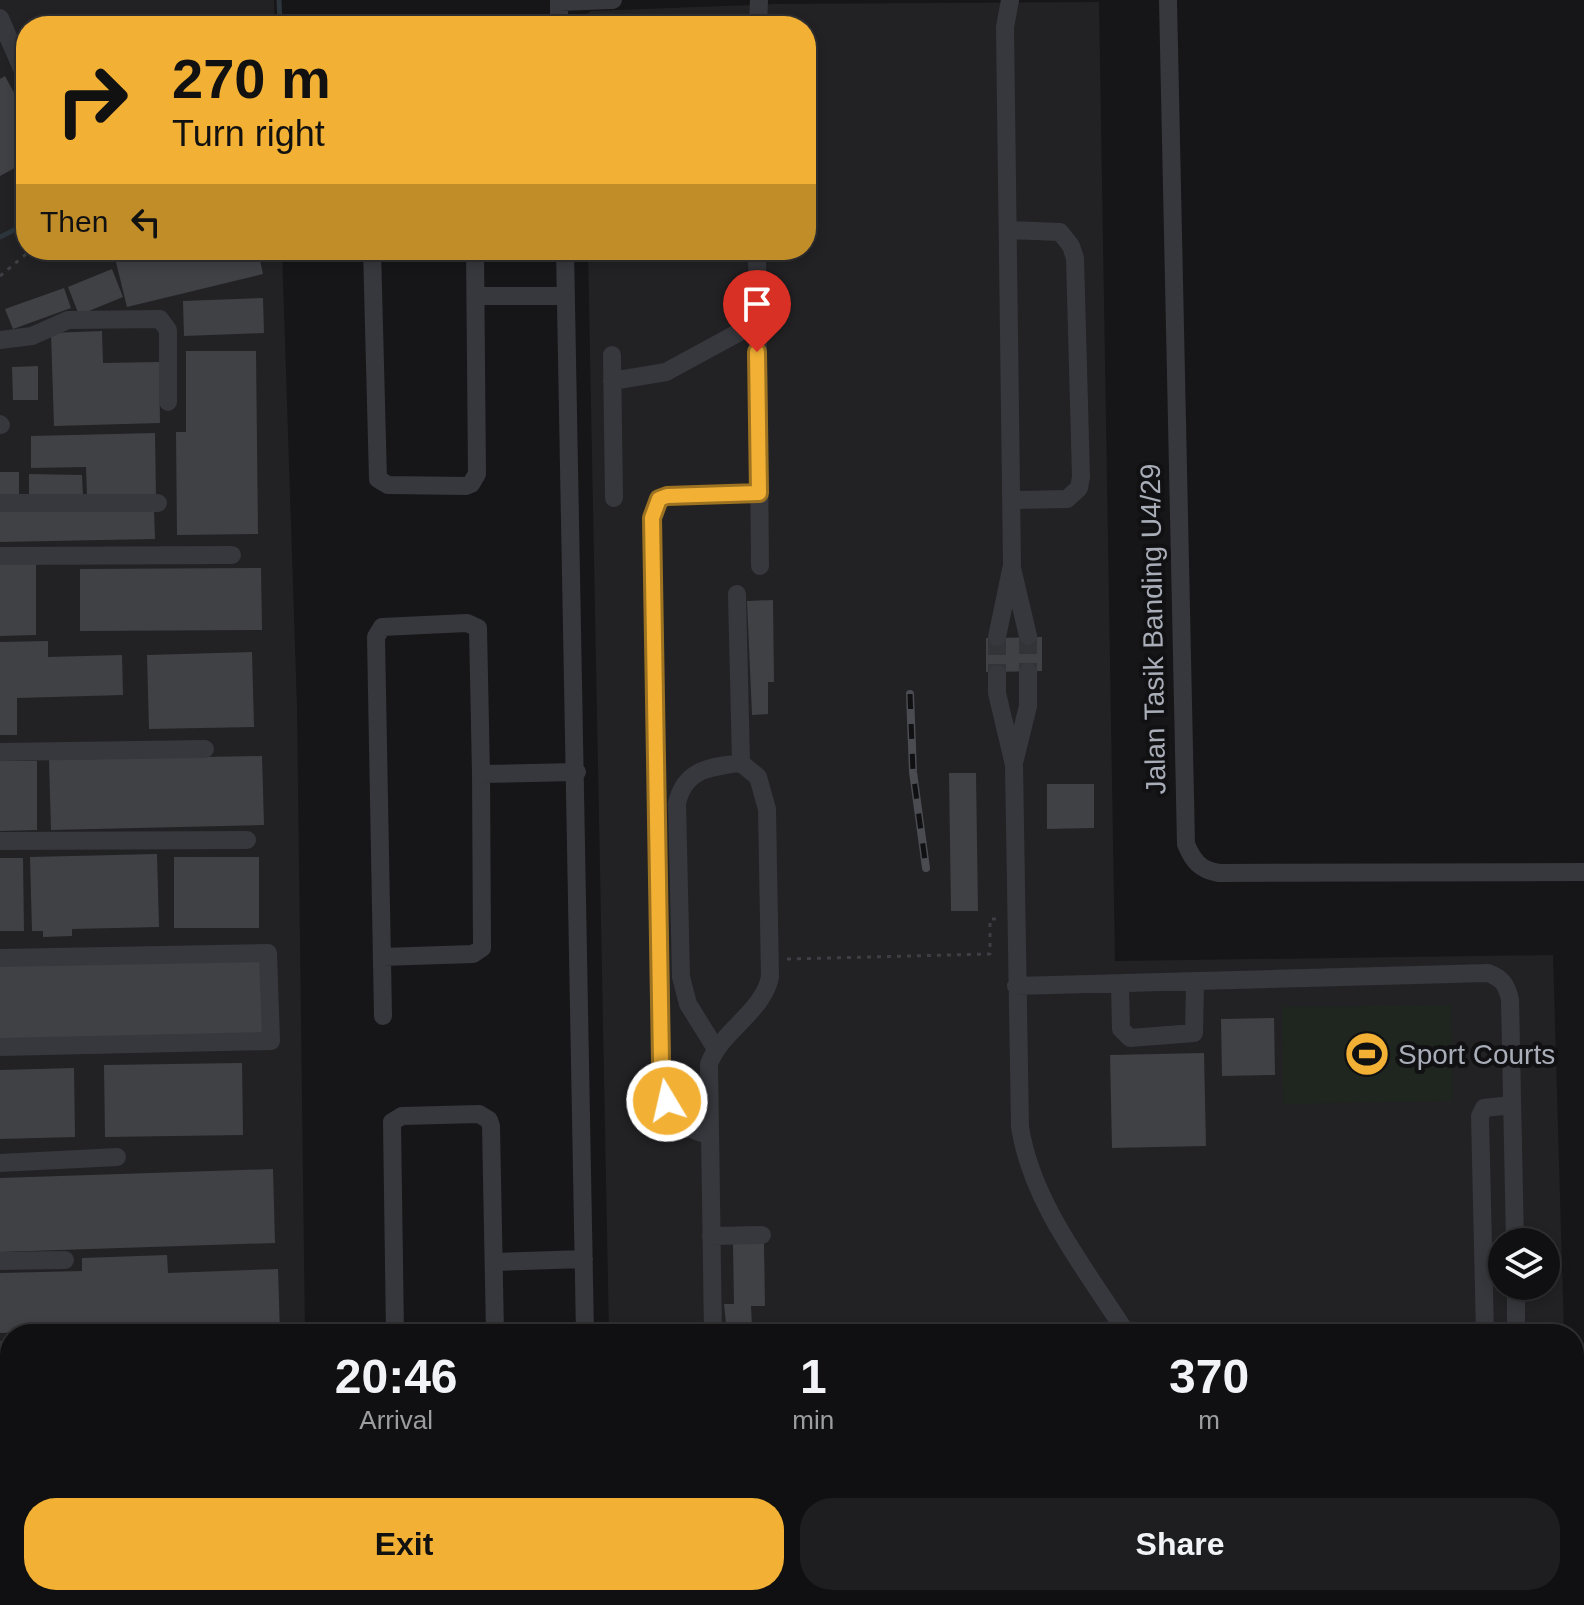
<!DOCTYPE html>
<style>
body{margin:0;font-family:Helvetica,sans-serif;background:#1e1e20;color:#f1f3f6;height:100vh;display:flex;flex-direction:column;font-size:30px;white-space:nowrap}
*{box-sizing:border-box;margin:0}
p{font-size:26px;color:#9c9d9f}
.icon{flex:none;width:44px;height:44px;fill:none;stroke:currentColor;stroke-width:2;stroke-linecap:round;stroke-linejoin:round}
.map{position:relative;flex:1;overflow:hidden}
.details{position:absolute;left:0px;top:1324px;width:1584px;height:282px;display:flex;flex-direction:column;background:#101012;border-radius:32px 32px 0 0;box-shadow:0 4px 12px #0003,0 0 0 2px #303032}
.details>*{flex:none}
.top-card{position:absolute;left:16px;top:16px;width:800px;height:244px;border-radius:32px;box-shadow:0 4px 12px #0003,0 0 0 2px #303032;background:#f2b134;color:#111;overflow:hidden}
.controls{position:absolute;left:1488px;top:1228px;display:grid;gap:16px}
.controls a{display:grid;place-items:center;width:72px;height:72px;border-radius:50%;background:#101012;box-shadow:0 4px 12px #0003,0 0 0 2px #303032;font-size:40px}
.pin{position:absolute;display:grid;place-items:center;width:68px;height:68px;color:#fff;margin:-82px -34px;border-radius:50% 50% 50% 0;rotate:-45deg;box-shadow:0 0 8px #0007}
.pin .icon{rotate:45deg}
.me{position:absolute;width:88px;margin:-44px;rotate:351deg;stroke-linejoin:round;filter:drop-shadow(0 0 6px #0008)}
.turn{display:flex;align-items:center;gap:28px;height:168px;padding:0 24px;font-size:36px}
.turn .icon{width:104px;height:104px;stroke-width:2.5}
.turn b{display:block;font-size:56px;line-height:68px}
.then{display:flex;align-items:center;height:76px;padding:0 24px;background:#0003;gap:16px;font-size:30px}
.eta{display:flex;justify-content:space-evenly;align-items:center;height:136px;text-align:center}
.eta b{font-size:48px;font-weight:800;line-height:56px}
.action{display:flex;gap:16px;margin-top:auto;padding:16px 24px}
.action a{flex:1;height:92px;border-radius:32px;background:#f2b134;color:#111;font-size:32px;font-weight:800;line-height:92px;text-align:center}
.action a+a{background:#1e1e20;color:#f1f3f6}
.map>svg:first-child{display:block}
</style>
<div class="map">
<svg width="1584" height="1605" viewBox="0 0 1584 1605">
<rect width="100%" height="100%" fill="#161618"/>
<path fill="#222225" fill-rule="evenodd" d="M0,0H274L275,26H26V250H282L297,707L305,1334H10V1596H309V1605H0Z
M1099,2L1115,961L1553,955L1564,1334H609L588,250H806V26H583V16L591,11L775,4ZM1502,1242H1546V1286H1502Z
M615,1596H1572V1605H615Z"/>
<path fill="#1e261f" d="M1451,1005L1453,1101L1283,1104L1282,1007Z"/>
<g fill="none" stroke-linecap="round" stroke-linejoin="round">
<path stroke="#2c353c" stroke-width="5" d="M279,0L280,26
M0,237L26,224"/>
</g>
<path fill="#404145" d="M5,76L26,115V162L0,176V79Z
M113,250H258L263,274L127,307Z
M112,269L123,297L79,315L68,287Z
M64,288L71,308L13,329L5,309Z
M263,298L264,333L184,336L183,301Z
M102,331L103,363L159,362L160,423L54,426L51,333Z
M186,351H256L258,534L177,535L176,432H186Z
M38,366V400H13L12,367Z
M155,433L156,496L87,497L86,467L31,468V436Z
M0,472H19V499H0Z
M29,474L82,475L83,497H29Z
M154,509L155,539L0,542V512Z
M0,562H36V635L0,636Z
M261,568L262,630L80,631V569Z
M773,600L774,682H768V714L752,715L747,601Z
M1042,637V671L986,672V638Z
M48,641V657L122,655L123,695L17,698V735H0V642Z
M252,652L254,727L149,729L147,655Z
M262,756L264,825L51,830L49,760Z
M0,761H37V830L0,831Z
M949,773H976L978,911H951Z
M1047,784H1094V828L1047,829Z
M157,854L159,927L72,929V936L43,937V931H32L30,857Z
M174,857H259V928H174Z
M0,858H23L24,931H0Z
M264,957L265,1035L0,1039V962Z
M1274,1018L1275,1075L1222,1076L1221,1019Z
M1204,1053L1206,1146L1112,1148L1110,1055Z
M242,1063L243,1135L105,1137L104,1065Z
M74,1068L75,1137L0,1139V1070Z
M273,1169L275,1243L0,1252V1178Z
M764,1243L765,1306H751L752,1327L744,1334H727L724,1304H734L733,1244Z
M167,1255L168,1273L278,1269L280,1334H87V1330L0,1333V1273L82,1271V1258Z
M0,1367H10V1462L0,1463Z
M10,1485V1596H84V1605H0V1486Z
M93,1596H179V1605H93Z
M189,1596H279V1605H190Z
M1330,1596H1366L1371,1605H1327L1324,1600Z"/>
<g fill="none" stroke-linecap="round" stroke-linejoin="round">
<path stroke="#333438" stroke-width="18" stroke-dasharray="18 9" stroke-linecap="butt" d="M1028,636V672
M997,637V674"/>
<path stroke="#3d3f44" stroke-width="3" stroke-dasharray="4 6" stroke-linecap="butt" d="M0,276L31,250
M787,959L990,954V919H999
M746,1596V1605
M865,1596V1605"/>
<path stroke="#37383d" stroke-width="18" d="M559,0V26
M1168,0L1186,844C1193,861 1200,870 1219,873L1584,872
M559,2L613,0
M0,18L26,78
M758,26L759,0
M1008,230L1060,232L1071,246L1075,258L1081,477L1079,488L1067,499L1012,500
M372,250L378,479L388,485L466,486L471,484L477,474L475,250
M565,250L585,1334
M757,250L760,566
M476,296H566
M0,340L32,336L68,320L160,319L168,330V402
M612,355L614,498
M612,381L666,372L756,323
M0,424L1,425
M0,503H158
M0,556L232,555
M1012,568L1028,636
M737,594L741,763
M997,637L1012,565L1005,27L1010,0
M997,674V693L1014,765L1020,1127C1032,1204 1086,1269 1127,1334
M0,752L205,749
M1015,759L1028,706V672
M0,841L247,840
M382,957L473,954L482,948L481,774L577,772
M0,958L268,953L271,1041L0,1047
M1120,985L1121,1029L1130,1038L1194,1033L1195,983
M1016,986L1488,973C1502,978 1507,985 1510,1000L1515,1242
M383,1016L376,637L382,627L467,623L478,628L481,774
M709,1135C674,1126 669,1114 662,1079L652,518L659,499L667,496L759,493
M0,1163L117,1157
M711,1236L762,1235
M0,1261L65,1260
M494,1262L584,1259
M1516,1286V1334
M395,1334L392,1122L402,1116L479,1114L489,1120L491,1126L495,1334
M713,1334L709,1064C721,1031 763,1012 770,977L767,809L758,777L741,763C710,767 685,769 677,803L681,977L688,1004L716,1049
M1485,1334L1480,1116L1484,1108L1512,1105
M0,1350H10
M0,1470H10
M589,1596V1605
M719,1596V1605
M1292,1596L1298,1605
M1522,1596V1605"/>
<g stroke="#4a4c52" stroke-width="8">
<path id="rail" d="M910,694L913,772L926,868"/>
</g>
<use href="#rail" stroke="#111113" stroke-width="5" stroke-dasharray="15" stroke-linecap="butt"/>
</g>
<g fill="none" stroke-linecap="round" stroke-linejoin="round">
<g stroke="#9d7322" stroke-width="20">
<path id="route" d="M667,1101L661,1061L652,518L659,499L667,496L759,493L757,352"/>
</g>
<use href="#route" stroke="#f2b134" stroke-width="14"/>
</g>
<defs>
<g id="stadium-disc" transform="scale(2.3)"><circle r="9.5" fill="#f2b134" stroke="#111113"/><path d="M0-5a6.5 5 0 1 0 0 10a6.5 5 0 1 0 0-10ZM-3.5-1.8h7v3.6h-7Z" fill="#111"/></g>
</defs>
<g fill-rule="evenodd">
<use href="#stadium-disc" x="1367" y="1054"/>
</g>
<g text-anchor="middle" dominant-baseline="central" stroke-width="8" stroke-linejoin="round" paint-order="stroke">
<g font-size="28" fill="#a8adb8" stroke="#111113">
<text transform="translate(1153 629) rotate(-91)">Jalan Tasik Banding U4/29</text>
</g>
<g font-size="28" fill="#a8adb8" stroke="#111113" text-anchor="start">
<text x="1398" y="1054">Sport Courts</text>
</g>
</g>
</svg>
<div class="controls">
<a><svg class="icon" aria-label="layers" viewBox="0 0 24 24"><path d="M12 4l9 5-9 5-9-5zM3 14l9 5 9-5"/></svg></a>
</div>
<div class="pin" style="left:757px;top:352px;background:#d93025"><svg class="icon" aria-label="arrive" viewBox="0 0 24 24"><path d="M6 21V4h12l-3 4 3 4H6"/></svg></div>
<svg class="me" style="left:667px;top:1101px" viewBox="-20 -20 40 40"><circle r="17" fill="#f2b134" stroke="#fff" stroke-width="3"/><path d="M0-11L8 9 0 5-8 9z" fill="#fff"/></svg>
<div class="top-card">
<div class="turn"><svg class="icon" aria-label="right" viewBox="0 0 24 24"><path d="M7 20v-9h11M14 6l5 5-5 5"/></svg><div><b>270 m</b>Turn right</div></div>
<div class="then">Then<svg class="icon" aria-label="left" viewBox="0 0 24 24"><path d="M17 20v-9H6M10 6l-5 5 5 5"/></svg></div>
</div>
<section class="details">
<div class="eta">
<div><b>20:46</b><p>Arrival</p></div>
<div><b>1</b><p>min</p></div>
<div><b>370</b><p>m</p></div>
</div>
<div class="action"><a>Exit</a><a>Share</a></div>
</section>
</div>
